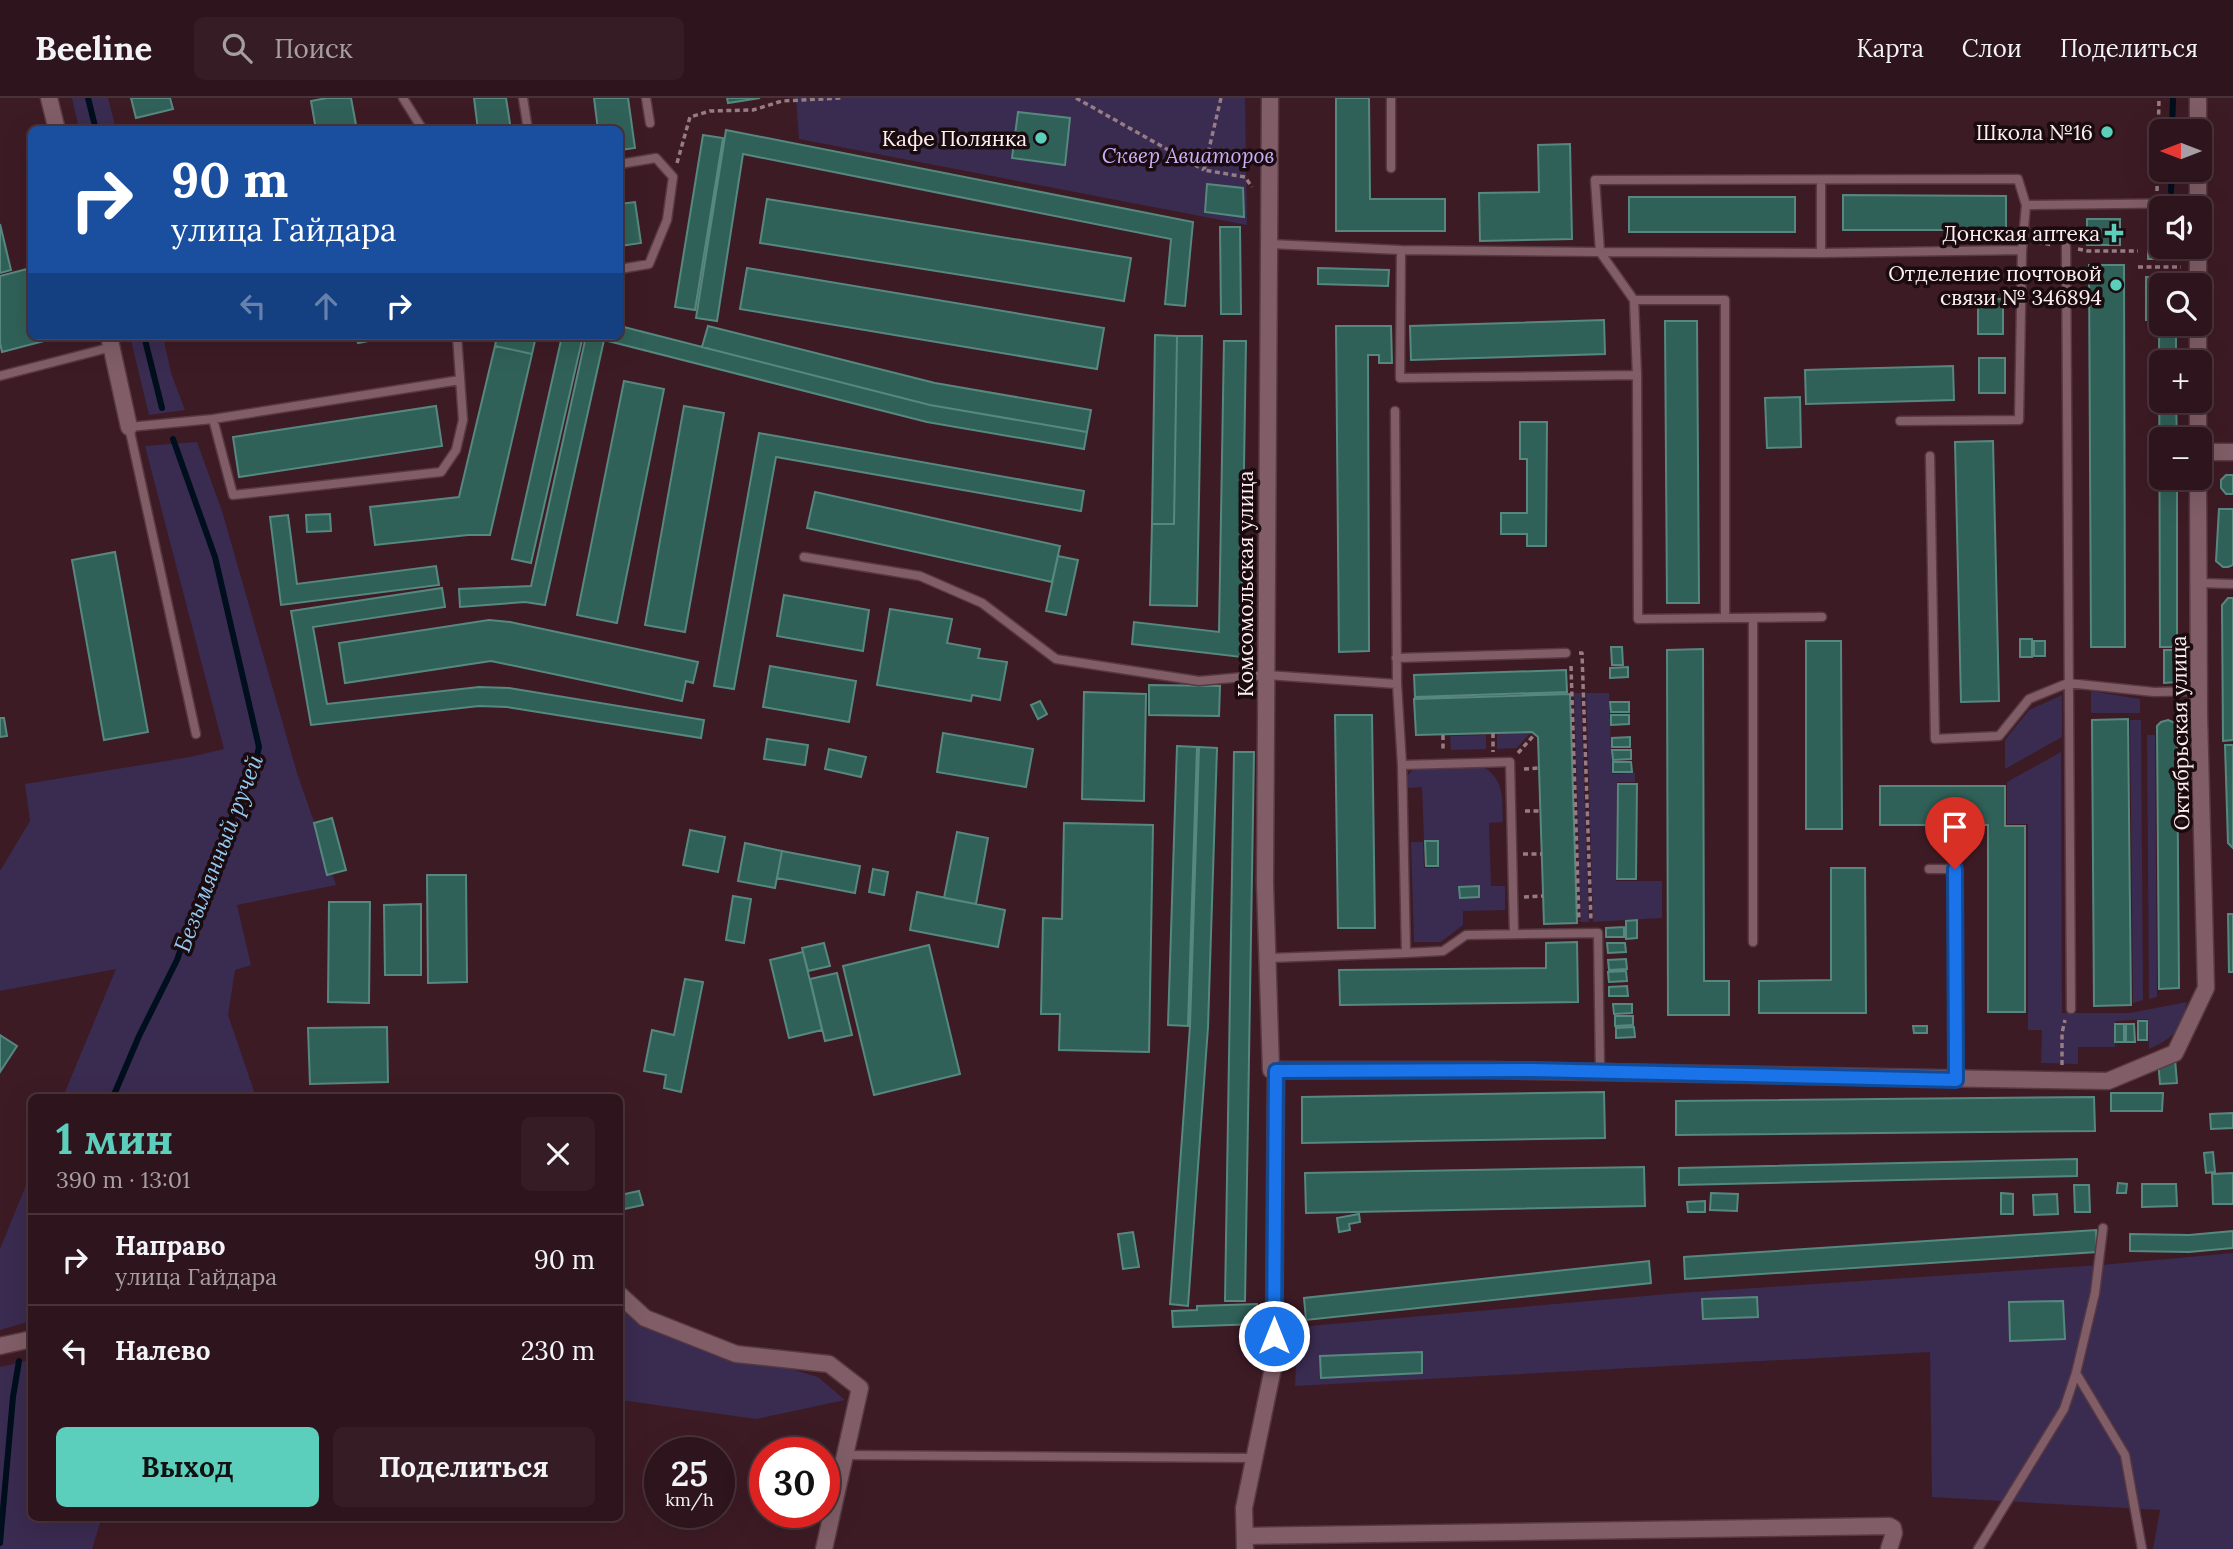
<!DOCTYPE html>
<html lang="ru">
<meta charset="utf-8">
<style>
body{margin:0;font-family:Lora,serif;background:#361d25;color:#f1f3f6;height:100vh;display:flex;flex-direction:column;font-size:26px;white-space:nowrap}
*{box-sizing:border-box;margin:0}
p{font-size:23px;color:#a79ea3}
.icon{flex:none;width:38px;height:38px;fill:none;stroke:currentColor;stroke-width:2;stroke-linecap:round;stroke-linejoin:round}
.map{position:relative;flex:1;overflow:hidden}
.details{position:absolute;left:28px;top:996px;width:595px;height:427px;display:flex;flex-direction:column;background:#2e141c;border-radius:10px;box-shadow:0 7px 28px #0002,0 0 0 2px #49333b}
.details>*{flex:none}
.guide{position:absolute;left:28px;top:28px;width:595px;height:214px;border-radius:10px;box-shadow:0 7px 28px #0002,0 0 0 2px #49333b;background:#1a4fa0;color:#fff;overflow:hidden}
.needle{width:46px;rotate:270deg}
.tools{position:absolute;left:2149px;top:21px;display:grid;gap:14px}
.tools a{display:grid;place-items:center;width:63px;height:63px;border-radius:10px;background:#2e141c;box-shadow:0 7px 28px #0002,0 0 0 2px #49333b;font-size:35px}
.speed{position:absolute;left:644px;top:1339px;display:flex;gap:14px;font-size:35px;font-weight:700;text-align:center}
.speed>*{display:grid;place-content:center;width:91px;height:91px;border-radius:50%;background:#2e141c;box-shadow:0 7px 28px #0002,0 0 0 2px #49333b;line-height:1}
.speed small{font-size:18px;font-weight:400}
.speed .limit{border:10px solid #d22;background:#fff;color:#111}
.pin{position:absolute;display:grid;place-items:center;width:60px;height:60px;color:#fff;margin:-72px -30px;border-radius:50% 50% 50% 0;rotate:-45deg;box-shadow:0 0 7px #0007}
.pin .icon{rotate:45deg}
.me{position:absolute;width:77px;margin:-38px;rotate:0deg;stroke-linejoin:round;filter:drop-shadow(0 0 5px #0008)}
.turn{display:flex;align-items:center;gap:24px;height:147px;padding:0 28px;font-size:32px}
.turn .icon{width:91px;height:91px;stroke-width:2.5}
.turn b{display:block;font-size:49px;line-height:60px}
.lanes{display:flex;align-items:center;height:66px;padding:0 28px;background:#0003;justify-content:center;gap:35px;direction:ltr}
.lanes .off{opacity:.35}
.round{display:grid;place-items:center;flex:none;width:74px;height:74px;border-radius:10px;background:#361d25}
.head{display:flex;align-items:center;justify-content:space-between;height:119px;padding:0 28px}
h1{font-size:42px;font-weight:700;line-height:52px;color:#5bcebc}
.cta{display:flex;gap:14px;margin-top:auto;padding:14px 28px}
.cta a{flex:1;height:80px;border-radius:10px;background:#5bcebc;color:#111;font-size:28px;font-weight:700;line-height:80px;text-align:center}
.cta a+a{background:#361d25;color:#f1f3f6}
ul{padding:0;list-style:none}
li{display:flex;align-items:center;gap:21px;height:91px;padding:0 28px;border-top:2px solid #49333b}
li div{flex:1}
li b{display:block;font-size:26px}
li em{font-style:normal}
header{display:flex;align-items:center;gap:42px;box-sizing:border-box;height:98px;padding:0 35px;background:#2e141c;border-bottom:2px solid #49333b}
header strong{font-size:33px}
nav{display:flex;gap:38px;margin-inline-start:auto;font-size:24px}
.search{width:490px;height:63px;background:#361d25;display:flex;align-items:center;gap:18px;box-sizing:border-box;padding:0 24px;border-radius:10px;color:#a79ea3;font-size:26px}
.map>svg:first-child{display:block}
</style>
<header>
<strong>Beeline</strong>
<div class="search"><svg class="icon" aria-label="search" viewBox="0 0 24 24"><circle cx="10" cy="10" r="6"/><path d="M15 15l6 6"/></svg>Поиск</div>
<nav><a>Карта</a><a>Слои</a><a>Поделиться</a></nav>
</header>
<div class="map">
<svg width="2233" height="1451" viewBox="0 0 2233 1451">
<rect width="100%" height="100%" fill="#3d1b25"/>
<path fill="#3a2b50" d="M72,0H108L116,31H79Z
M796,0H1245L1247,127L799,41Z
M130,238H163L171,275L185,312L149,317Z
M197,344L222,413L297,675L336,787L237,807L251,867L235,872L228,917L256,999H63L116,871L0,893V773L30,723L25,686L190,659L224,651L145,348Z
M2091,593L2140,601V615H2091Z
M1574,595H1581L1589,824H1581Z
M1586,595H1609L1612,676L1635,675V684H1617L1616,783H1662V820L1593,824Z
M2062,597V639L2005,671V642L2029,612Z
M2130,622H2141L2143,902L2133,905Z
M1530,635L1517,650L1497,651V636Z
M1486,637V651L1451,652L1450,638Z
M2147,637H2155L2157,899L2149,901Z
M2061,654L2062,915H2130L2187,904C2181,931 2176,939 2149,951L2148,921L2115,923V949H2078V966L2041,965L2042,932H2028V726H2007V684Z
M1484,669C1505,683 1502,701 1503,724L1489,725L1491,788H1505V812L1463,813V827L1441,844H1414L1411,744H1423L1424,770H1439L1438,743H1424L1422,689L1408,690L1407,678L1414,671Z
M31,1075V1223L0,1232V1151Z
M2233,1155V1451H2153L2160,1412L1932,1399L1930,1254L1295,1288L1298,1229L1679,1195L2101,1167Z
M620,1205L656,1232L818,1279L845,1302L756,1321L620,1302Z
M31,1262L32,1419H102L92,1451H0V1269Z"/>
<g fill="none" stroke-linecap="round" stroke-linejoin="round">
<path stroke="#000f1d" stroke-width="6" d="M88,0L96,32
M2172,33L2173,0
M2171,93L2172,72
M144,238L162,310
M113,999L139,938L177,862L207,776L255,667L259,649L215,459L173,341
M31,1194L32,1193
M0,1445L13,1299L19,1263"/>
</g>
<path fill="#306158" stroke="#57887f" stroke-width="2" d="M131,0H170L173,11L136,20Z
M327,0H351L357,32H316L311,3Z
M474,0H506L511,32H478Z
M594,0H628L635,50L620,52V32H598Z
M727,0H760L728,5Z
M1336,0H1369L1370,101H1445V133H1336Z
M1018,14L1070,20L1065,67L1012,60Z
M726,32L1193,124L1185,208L1165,206L1171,141L743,56L717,223L696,220Z
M703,37L723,40L695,212L675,209Z
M1570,46L1572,141L1480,143L1479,95L1539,94L1538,47Z
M1207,86L1243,90L1244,119L1205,114Z
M1843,97L2006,98V132H1843Z
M1629,99H1795V134H1629Z
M767,101L1131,160L1124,203L760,145Z
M635,104L641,145L620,148V106Z
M2087,121H2120V147H2087Z
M0,126L11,172L0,175Z
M2148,127H2161V149H2175V161H2148Z
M1220,129H1240L1241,216H1221Z
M2089,167H2124L2125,549H2091Z
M747,170L1104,230L1097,271L740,211Z
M1318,170L1389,172L1388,188L1318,186Z
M27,171L32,191V238H43L44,243L2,254L0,245V178Z
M2146,179H2176V187H2161V222H2146Z
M1978,201H2003V236H1978Z
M1604,222L1605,256L1411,262L1410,228Z
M2159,222H2161V226H2176V264H2161V303H2176L2177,341H2161V380H2177V549H2160Z
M1665,223H1697L1699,505H1667Z
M620,228L930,307L1087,334L1084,351L927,324L604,242L545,507L525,504L460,509L459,491L531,488L586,238H620Z
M708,228L935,285L1091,312L1087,334L930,307L702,249Z
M1336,228H1391L1392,265H1379V257H1368L1369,553L1339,554Z
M1155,237L1177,238L1174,426H1152Z
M356,238H393L358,245Z
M497,238H536L532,256L495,248Z
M562,238H583L531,465L512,461Z
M1177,238H1202L1197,508L1150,507L1152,426H1174Z
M1224,243H1246L1241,559L1132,546L1134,524L1219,534Z
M495,248L532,256L490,437H468L375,447L370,409L459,399Z
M1979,260H2005V295H1979Z
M1953,268L1954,302L1806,306L1805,272Z
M624,283L664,291L617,525L577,517Z
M1800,299L1801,349L1767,350L1765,300Z
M436,308L442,348L239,379L233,339Z
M684,308L724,315L685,534L645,527Z
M1520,324H1547L1546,448H1527V436H1501V415H1527V361H1520Z
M759,335L1084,393L1081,413L776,359L734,591L714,588Z
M1993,343L1999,603L1961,604L1955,344Z
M2226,377H2233V396H2226L2221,390V382Z
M815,394L1060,448L1052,484L807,430Z
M2219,411H2233V467L2228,469H2223L2216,463Z
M330,416L331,433L307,434L306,417Z
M288,417L297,486L436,468L439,487L281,507L270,419Z
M115,454L148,634L104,642L72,462Z
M1058,458L1078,462L1066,517L1046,513Z
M442,490L445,509L313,529L327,606L479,589L509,590L704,622L701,640L507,609L479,608L311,627L291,513Z
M784,497L869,512L863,553L777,538Z
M2228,500H2233V642L2223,643L2222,507Z
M890,511L952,521L947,545L980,551L978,560L1007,564L1000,602L972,597L971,603L877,587Z
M489,522L510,524L698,564L693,585L686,583L682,603L491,563L345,585L339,545Z
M2020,541H2032V559H2020Z
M1806,543H1841L1842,731H1806Z
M2034,543H2045V558H2034Z
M1611,549H1622L1623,567H1612Z
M1703,551L1704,883H1729V917H1668L1667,552Z
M2164,552H2177V584L2164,585Z
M770,568L856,583L849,624L763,609Z
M1628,569V579L1610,580V570Z
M1566,572L1567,594L1415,599L1414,577Z
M1149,587L1220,588L1219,618L1149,617Z
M1084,594L1146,596L1144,703L1082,701Z
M1570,596L1577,825L1544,826L1538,639L1532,634L1416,637L1414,601Z
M1040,603L1047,616L1038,621L1031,607Z
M1610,604H1629V614H1611Z
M1335,617H1372L1375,830H1338Z
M1611,617H1629V626L1611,627Z
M0,620H4L7,638L0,639Z
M2128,621L2131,907L2094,908L2092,622Z
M2168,622L2173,624L2177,628L2179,890L2159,891L2157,628L2161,624Z
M943,635L1033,651L1026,689L937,674Z
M1630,639V649H1612V640Z
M767,641L808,647L805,667L764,661Z
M2225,647H2233V750L2228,745Z
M1177,648L1197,649L1188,928L1168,927Z
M1199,649L1217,650L1208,929L1188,1208L1170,1206L1190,928Z
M829,651L866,659L861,679L825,671Z
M1612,652H1631V661L1613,662Z
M1234,654H1254L1245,1203H1225Z
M1613,664H1631L1632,674H1613Z
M1618,686H1637L1636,781H1617Z
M1880,688H2005V728H2025V914H1988V727H1880Z
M332,720L346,772L327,777L314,725Z
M1064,725L1153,727L1149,954L1059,952L1060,916H1041L1043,820L1062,821Z
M690,732L725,739L718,774L683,767Z
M957,734L988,740L976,806L944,800Z
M1425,743H1438V768H1426Z
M745,745L782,753L775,790L738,783Z
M782,753L860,768L855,795L777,780Z
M1831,770H1865L1866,915H1759V883L1831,882Z
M873,771L888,774L884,797L869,794Z
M427,777H466L467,884L428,885Z
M1479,788V799L1460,800L1459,789Z
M917,794L1005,812L998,849L910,832Z
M733,798L751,801L744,845L726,842Z
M329,804H370L369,905L328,904Z
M421,806V877H385L384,807Z
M2228,816H2233V874H2229Z
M1637,822V840L1626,841V823Z
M1624,829V839H1606V830Z
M1577,844L1578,904L1340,907L1339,872L1546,870V845Z
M824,845L830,868L808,873L802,850Z
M1607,845H1625L1626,854L1608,855Z
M929,847L960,976L874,997L843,868Z
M803,854L822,932L789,940L770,862Z
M1626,861L1627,871L1609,872L1608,862Z
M1626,873L1627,883L1609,884L1608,874Z
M837,875L852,937L825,943L810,881Z
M685,881L703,884L681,994L664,990L666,977L644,973L652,932L674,937Z
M1627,888L1628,898H1609V889Z
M1613,906H1632V915L1614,916Z
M1615,918H1633V927L1615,928Z
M2138,923H2147V942H2138Z
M2115,926H2124V944H2115Z
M2126,926H2134L2135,944H2126Z
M1913,928H1927V935H1914Z
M387,929L388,984L310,986L308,930Z
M1634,929L1635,939L1616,940V930Z
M0,937L17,948L0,974Z
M2175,961L2177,985L2160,986L2158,962Z
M1604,994L1605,1040L1302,1045V999Z
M2111,995H2163L2162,1013H2111Z
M2094,999L2095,1033L1676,1037V1003Z
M2233,1015V1030L2211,1031L2210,1016Z
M2213,1054L2215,1074L2206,1075L2204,1055Z
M2077,1061V1078L1679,1087V1070Z
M1644,1069L1645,1108L1306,1115L1305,1075Z
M2233,1075V1106H2213L2212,1076Z
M2118,1085L2127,1086L2126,1095H2117Z
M2142,1086H2176L2177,1108L2142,1109Z
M2074,1087H2089L2090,1114H2075Z
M639,1093L643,1107L620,1112V1097Z
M1711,1095L1738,1096L1737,1113L1710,1112Z
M2001,1095L2013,1096V1116H2001Z
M2057,1096L2058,1116L2034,1117L2033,1097Z
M1705,1103V1114H1688L1687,1104Z
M1359,1116L1360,1124L1349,1126L1350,1132L1339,1134L1337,1120Z
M2096,1132L2097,1154L1685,1181L1684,1159Z
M2233,1133V1150L2189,1154L2130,1153V1136L2189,1137Z
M1133,1134L1139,1169L1123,1171L1118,1136Z
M1649,1163L1651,1185L1306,1222L1304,1200Z
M1757,1199L1758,1219L1703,1221L1702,1201Z
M2063,1203L2065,1241L2010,1243L2009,1204Z
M1257,1206L1258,1226L1173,1229L1172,1213L1197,1212V1208Z
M1422,1254V1275L1321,1280L1320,1258Z"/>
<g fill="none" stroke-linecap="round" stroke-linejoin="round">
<g stroke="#583942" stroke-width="11">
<path id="lane" d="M403,0L423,32
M523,0L528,32
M646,0L650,25
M1391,0V70
M620,66L656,60L673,79L667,122L649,166L620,171
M1821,82V155
M1269,146L1401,152L1600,154L1634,202L1637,277L1638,521L1822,519
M2066,149L2071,911
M1401,152L1400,280L1637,277
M2022,152L1821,155L1600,154L1595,82L2018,81L2026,107L2198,105
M1634,202H1725V520
M0,278L112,249
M213,321L460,282
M1900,323L2019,322L2022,152L2026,107
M1930,358L1935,641L1999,638L2029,601L2068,585L2154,594L2199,593
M804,459L920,478L982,505L1056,561L1199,583L1265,577L1397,586
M2199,485L2233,486
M1753,520V844
M1396,560L1566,555
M196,636L129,329L213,321L233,397L441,374L456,352L463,322L457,238
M1402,667L1510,664L1514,836
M1929,771H1955L1956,982
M1406,855L1443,853L1466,837L1598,835L1600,973
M1267,860L1406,855L1402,667L1397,586L1395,313
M2076,1275L2125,1357L2142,1451
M845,1357L1255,1360
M1978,1451L2064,1311L2076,1275L2095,1195L2103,1130"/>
</g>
<g stroke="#583942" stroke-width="19">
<path id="street" d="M49,0L57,32
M1270,0L1265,785L1271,972H1487L2108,983L2175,955L2206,890L2199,617L2198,380
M2198,33V0
M2198,110V72
M2198,149V187
M2198,226V264
M109,238L129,329
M2198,303V341
M2200,354H2233
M620,1197L645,1220L736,1256L829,1266L860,1290L824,1451
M0,1248L32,1241
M1245,1438L1889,1428L1893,1430L1894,1435L1889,1451
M1245,1451L1244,1410L1274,1265L1276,973"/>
</g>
<path stroke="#967c84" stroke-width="3.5" stroke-dasharray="5 3.5" stroke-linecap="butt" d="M1076,0L1204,72
M1221,0L1204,72L1245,79L1252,89
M677,65L690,19L710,13L753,12L782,3L841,0
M2157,93L2159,0
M2037,144L2053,147
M2078,151L2088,153H2138
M2138,169H2181
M1579,555H1582L1591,823
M1571,568L1579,823
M1493,635V654
M1443,637V652
M1518,655L1535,636
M1524,671L1539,670
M1525,713H1541
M1523,756H1542
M1524,799L1543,798
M2062,967V935L2065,922"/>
<use href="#lane" stroke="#815e67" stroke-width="8"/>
<use href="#street" stroke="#815e67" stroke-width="16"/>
</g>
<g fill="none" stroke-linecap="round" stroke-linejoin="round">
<g stroke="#114b97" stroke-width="18">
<path id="route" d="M1274,1238L1276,973L1532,972L1956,982L1955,771"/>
</g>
<use href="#route" stroke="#1a73e8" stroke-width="12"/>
</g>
<g fill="#5bcebc" stroke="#1a0b0f" stroke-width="2.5">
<circle cx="2107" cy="34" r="7"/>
<circle cx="1041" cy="40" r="7"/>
<path d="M2110.5 124.5h7v7h7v7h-7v7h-7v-7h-7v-7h7z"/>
<circle cx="2116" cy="187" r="7"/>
</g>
<g text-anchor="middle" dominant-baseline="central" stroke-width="7" stroke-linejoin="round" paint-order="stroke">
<g font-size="21" fill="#fdeef2" stroke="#1a0b0f" text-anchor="end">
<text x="2093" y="34">Школа №16</text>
<text x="1027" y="40">Кафе Полянка</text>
<text x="2100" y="135">Донская аптека</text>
<text x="2102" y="175">Отделение почтовой<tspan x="2102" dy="24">связи № 346894</tspan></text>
</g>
<g font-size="21" font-style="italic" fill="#cbaef9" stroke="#1a0b0f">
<text x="1188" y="57">Сквер Авиаторов</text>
</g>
<g font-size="21" fill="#fdeef2" stroke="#1a0b0f">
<text transform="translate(1245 486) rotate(-90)">Комсомольская улица</text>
<text transform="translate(2180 635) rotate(-91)">Октябрьская улица</text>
</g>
<g font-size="23" font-style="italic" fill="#93c9f2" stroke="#1a0b0f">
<text transform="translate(218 755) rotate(-69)">Безымянный ручей</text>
</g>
</g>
</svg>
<div class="tools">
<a><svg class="needle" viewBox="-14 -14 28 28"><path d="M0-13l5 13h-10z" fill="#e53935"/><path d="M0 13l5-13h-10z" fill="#a79ea3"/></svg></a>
<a><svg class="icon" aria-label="sound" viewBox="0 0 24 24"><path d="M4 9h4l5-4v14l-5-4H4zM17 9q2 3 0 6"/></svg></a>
<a><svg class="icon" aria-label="search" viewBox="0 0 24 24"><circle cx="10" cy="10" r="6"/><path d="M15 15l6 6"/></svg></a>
<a>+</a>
<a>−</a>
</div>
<div class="speed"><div>25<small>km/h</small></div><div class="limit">30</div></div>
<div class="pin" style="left:1955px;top:771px;background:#d93025"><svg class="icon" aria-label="arrive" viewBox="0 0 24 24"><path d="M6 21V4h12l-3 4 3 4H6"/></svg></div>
<svg class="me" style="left:1274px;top:1238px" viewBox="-20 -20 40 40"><circle r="17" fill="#1a73e8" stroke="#fff" stroke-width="3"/><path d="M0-11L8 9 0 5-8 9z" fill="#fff"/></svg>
<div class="guide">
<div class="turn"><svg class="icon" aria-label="right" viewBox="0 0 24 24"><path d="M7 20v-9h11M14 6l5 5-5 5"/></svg><div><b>90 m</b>улица Гайдара</div></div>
<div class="lanes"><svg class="icon off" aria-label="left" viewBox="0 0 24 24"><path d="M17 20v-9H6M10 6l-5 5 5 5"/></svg><svg class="icon off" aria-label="ahead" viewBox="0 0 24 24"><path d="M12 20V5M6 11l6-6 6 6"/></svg><svg class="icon" aria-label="right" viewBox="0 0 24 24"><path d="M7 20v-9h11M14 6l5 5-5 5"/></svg></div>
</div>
<section class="details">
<div class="head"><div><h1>1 мин</h1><p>390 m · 13:01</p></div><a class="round"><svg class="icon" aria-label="close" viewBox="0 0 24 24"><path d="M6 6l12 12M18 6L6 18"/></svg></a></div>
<ul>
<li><svg class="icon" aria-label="right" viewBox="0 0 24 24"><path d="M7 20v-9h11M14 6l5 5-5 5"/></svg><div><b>Направо</b><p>улица Гайдара</p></div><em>90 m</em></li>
<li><svg class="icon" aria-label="left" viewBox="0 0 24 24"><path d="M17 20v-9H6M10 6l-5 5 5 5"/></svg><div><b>Налево</b></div><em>230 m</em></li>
</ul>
<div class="cta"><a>Выход</a><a>Поделиться</a></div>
</section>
</div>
